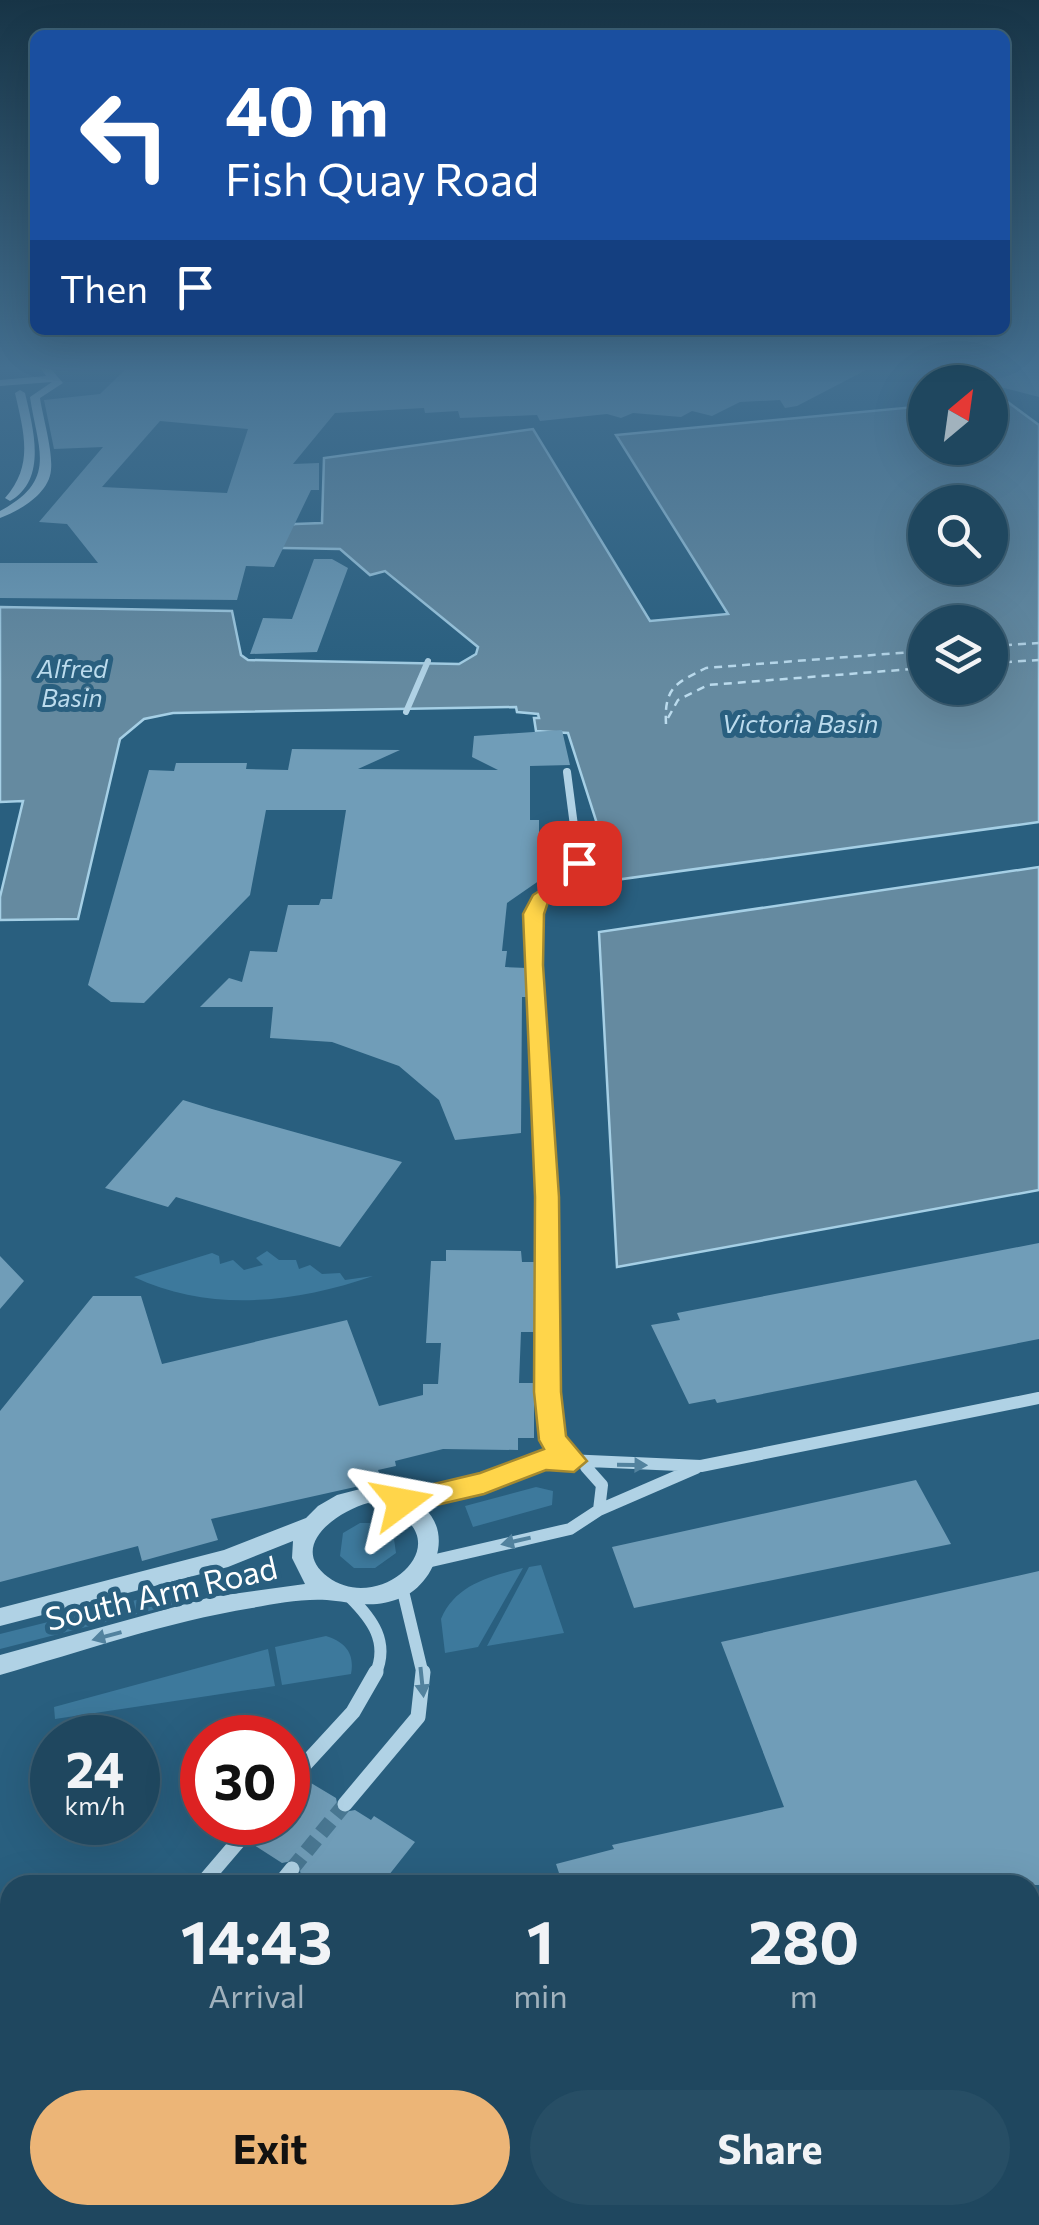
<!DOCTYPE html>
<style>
body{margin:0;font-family:Commissioner,sans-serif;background:#274e65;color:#f1f3f6;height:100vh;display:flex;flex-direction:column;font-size:38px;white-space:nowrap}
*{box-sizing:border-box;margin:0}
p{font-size:32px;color:#a1b2bd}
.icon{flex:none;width:55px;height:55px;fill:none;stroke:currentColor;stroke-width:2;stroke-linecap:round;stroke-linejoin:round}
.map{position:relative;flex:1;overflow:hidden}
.drawer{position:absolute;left:0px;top:1875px;width:1040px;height:350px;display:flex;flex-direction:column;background:#1f475f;border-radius:30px 30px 0 0;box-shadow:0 10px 40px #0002,0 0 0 2px #3c5f74}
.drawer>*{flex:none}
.banner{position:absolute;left:30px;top:30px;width:980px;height:305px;border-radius:15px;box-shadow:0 10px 40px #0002,0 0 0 2px #3c5f74;background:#1a4fa0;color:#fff;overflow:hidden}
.needle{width:65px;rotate:29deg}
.buttons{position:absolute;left:908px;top:365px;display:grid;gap:20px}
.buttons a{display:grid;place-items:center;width:100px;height:100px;border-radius:50%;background:#1f475f;box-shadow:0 10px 40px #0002,0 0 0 2px #3c5f74;font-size:50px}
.speed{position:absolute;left:30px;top:1715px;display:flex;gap:20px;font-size:50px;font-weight:700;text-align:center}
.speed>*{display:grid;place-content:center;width:130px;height:130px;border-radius:50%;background:#1f475f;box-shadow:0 10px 40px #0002,0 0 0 2px #3c5f74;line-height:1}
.speed small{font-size:25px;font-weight:400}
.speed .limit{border:15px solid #d22;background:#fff;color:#111}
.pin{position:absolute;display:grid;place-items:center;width:85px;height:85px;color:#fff;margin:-42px;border-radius:20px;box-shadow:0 5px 15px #0006}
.me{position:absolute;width:110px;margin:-55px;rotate:77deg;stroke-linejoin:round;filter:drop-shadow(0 0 8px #0008)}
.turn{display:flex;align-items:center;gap:35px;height:210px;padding:0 30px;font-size:45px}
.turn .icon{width:130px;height:130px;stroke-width:2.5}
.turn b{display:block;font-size:70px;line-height:85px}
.then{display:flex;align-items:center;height:95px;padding:0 30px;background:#0003;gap:20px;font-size:38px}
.eta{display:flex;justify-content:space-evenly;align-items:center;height:170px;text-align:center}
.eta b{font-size:60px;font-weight:700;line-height:70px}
.primary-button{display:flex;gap:20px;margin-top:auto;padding:20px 30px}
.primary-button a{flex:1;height:115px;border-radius:60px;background:#ecb577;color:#111;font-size:40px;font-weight:700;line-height:115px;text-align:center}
.primary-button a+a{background:#274e65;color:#f1f3f6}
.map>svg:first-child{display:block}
</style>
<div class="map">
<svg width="1039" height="2225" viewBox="0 0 1039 2225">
<rect width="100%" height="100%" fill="#295f7f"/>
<path fill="#3d799c" d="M267,1251L279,1260H296L299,1269L310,1265L322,1274L340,1273L345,1280L373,1276C296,1303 210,1313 134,1277L212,1253L219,1256L220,1264L233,1260L244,1270L263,1265L256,1258Z
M536,1487L553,1491L552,1505L473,1527L465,1506Z
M360,1523H380L393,1532L396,1553L375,1568H354L340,1556L343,1533Z
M541,1565L564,1633L487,1646L529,1567Z
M523,1568L478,1647L445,1653L441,1619C455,1585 490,1576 523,1568Z
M176,1590L180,1603L0,1649V1634Z
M326,1636C345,1642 355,1653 351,1674L282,1685L275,1647Z
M268,1649L275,1686L55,1719L54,1707Z"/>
<path fill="#658aa0" stroke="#a5cfe5" stroke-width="2.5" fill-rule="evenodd" d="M1005,400L1039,425V822L615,880L568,733L536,731L534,718H539L538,714L517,712L516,707L173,713L144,719L120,739L78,919L0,920V897L23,801L0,802V607L232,611L241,655L248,660L459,664L476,654L478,647L385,571L370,575L340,549L224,547L295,524L322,523L324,458L533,429L650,621L728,614L616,435L925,406V448H990V401ZM925,502H990V568H925ZM925,622H990V688H925Z
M1039,867V1190L617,1267L599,932Z"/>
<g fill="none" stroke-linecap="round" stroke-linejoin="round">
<path stroke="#bbdbed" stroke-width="2.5" stroke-dasharray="8 6" stroke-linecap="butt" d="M990,646L1039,643
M990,663L1039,660
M668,718L678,700L708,685L925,668
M666,724C664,687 676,683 706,668L925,651"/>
</g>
<path fill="#709db8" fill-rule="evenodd" d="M126,369H868L797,406L785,408L780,400L740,402L712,416L692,411L681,417L633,413L621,418L607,414L540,421L537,415L460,418L458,411L425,413L424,408L335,413L293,464L319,463V490H311L274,567L246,566L237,600L0,598V563H98L67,524L39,522L103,447L54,449L44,400L100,394ZM160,421L248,429L227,493L102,487Z
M962,369H1039V397L961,377Z
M314,559H332L348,568L317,652L250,654L263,618L292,619Z
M562,730L570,765L530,766V820H539V845L556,850V869L507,903L502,951H507L505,967L527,968L528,997H522L521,1133L455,1140L439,1100L399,1066L332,1042L270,1038L273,1007H200L229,978L242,982L250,951L277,952L288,905H319L321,899H332L346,810H266L250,895L144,1003L111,1002L88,985L149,770L174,771L176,763H247L246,769L288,770L292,749L400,750L358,769L498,770L472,757L474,736Z
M183,1100L212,1109L402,1162L340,1247L176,1197L168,1207L105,1188Z
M1039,1243V1339L717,1403L715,1399L689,1404L651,1325L680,1320L677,1313Z
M446,1250L521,1251L522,1262H535V1332H521L519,1383H534V1438H518V1450L443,1449L395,1461L396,1466L378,1470L382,1481L211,1519L218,1540L142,1561L138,1546L0,1582V1411L93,1296H141L162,1364L347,1320L379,1406L423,1395V1384H438L441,1343H426L431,1261H446Z
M0,1256L24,1281L0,1309Z
M916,1480L951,1544L634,1608L612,1547Z
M1039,1571V1885H563L556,1864L614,1849L612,1845L784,1807L721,1642Z
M306,1780L336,1798L339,1813L355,1810L371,1820L374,1816L415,1842L381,1885H315L301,1876L298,1860L282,1863L251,1843L248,1828L232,1831L219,1822H288V1781L298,1785Z"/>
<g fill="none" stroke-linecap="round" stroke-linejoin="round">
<path stroke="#497792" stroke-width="15" stroke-dasharray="15 8" stroke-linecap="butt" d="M242,1837L254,1822
M292,1869L345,1804"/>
<path stroke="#b0d2e5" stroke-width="6" d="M406,712L428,661"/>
<path stroke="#b0d2e5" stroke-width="8" d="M567,772L580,872L568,880"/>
<path stroke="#b0d2e5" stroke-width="10" d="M547,1233L534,914L540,899L572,877"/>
<path stroke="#b0d2e5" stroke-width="12" d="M547,1231V1392L552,1440L573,1461
M586,1467L602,1485L599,1510
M402,1502L484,1483L544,1459L701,1466L1039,1398
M427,1562L570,1529L599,1510L696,1468
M402,1587L423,1675
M350,1597C372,1619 390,1642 375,1675"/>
<path stroke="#b0d2e5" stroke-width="15" d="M296,1774L353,1712L376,1672
M345,1804L418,1717L423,1672
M201,1885L242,1837
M279,1885L292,1869
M0,2092L10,2089
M155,2215L157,2225"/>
<path fill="#b0d2e5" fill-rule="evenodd" d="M41,369H51L63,383L40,398C43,418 53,451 51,470C49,494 19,511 0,518V511C58,480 38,451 30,397L52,382L0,386V380L46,376Z
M20,390L25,393C33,428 48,479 10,501L5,498C34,465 24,433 15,393Z
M368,1487C389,1491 408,1494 424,1508C454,1534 434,1583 403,1597C376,1608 363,1604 336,1601C310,1597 278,1603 252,1608C166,1622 83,1651 0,1675V1655L211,1597L305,1584L292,1558L293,1541L228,1567L0,1626V1608L224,1550L306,1518L318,1506L337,1495ZM368,1503C476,1528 384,1619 328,1577C287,1546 338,1511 368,1503Z"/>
</g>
<defs><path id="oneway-solid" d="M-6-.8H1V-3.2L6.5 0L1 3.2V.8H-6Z" transform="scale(2.5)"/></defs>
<g fill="#52829e">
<use href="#oneway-solid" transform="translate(632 1465) rotate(1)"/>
<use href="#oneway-solid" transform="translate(516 1541) rotate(167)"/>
<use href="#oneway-solid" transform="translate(107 1636) rotate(165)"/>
<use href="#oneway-solid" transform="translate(422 1682) rotate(84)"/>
</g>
<linearGradient id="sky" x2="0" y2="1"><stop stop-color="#173446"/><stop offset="0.54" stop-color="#436f90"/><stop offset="1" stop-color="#436f90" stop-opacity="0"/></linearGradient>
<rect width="1039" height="681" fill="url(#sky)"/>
<path fill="#ffd54a" stroke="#a68a30" stroke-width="2.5" d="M572,859H586L589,872L548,902L544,914L543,965L559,1197L561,1392L566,1436L587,1461L574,1472L546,1470L484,1494L402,1513L392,1509L388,1502L392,1494L480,1473L544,1449L539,1440L534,1392L535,1197L523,914L533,895L570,871Z"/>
<g text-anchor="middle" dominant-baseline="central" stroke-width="10" stroke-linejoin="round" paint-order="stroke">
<g font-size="25" font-style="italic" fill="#bbdbed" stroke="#295f7f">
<text x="72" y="668">Alfred<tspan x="72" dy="29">Basin</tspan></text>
<text x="800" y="723">Victoria Basin</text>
</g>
<g font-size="32" fill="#fff" stroke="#295f7f">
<text transform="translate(161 1592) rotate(-13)">South Arm Road</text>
</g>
</g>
</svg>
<div class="buttons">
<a><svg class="needle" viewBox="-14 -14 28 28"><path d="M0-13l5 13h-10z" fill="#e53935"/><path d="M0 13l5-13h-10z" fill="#a1b2bd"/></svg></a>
<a><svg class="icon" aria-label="search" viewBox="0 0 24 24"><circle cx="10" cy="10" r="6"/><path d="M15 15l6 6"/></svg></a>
<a><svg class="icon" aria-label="layers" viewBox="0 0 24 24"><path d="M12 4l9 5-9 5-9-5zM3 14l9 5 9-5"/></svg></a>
</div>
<div class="speed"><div>24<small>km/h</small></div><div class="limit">30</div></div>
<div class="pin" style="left:579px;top:863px;background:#d93025"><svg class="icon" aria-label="arrive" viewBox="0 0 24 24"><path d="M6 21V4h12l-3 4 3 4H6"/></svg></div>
<svg class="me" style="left:402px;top:1502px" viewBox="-20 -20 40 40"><path d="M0-17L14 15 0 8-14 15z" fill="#ffd54a" stroke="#fff" stroke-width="4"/></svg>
<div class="banner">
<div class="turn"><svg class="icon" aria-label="left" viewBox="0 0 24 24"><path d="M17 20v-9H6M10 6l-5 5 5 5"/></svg><div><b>40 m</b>Fish Quay Road</div></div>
<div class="then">Then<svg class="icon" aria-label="arrive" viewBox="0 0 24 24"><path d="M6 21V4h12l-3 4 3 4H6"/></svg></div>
</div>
<section class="drawer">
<div class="eta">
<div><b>14:43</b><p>Arrival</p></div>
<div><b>1</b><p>min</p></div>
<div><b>280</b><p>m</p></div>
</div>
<div class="primary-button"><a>Exit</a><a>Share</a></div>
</section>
</div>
